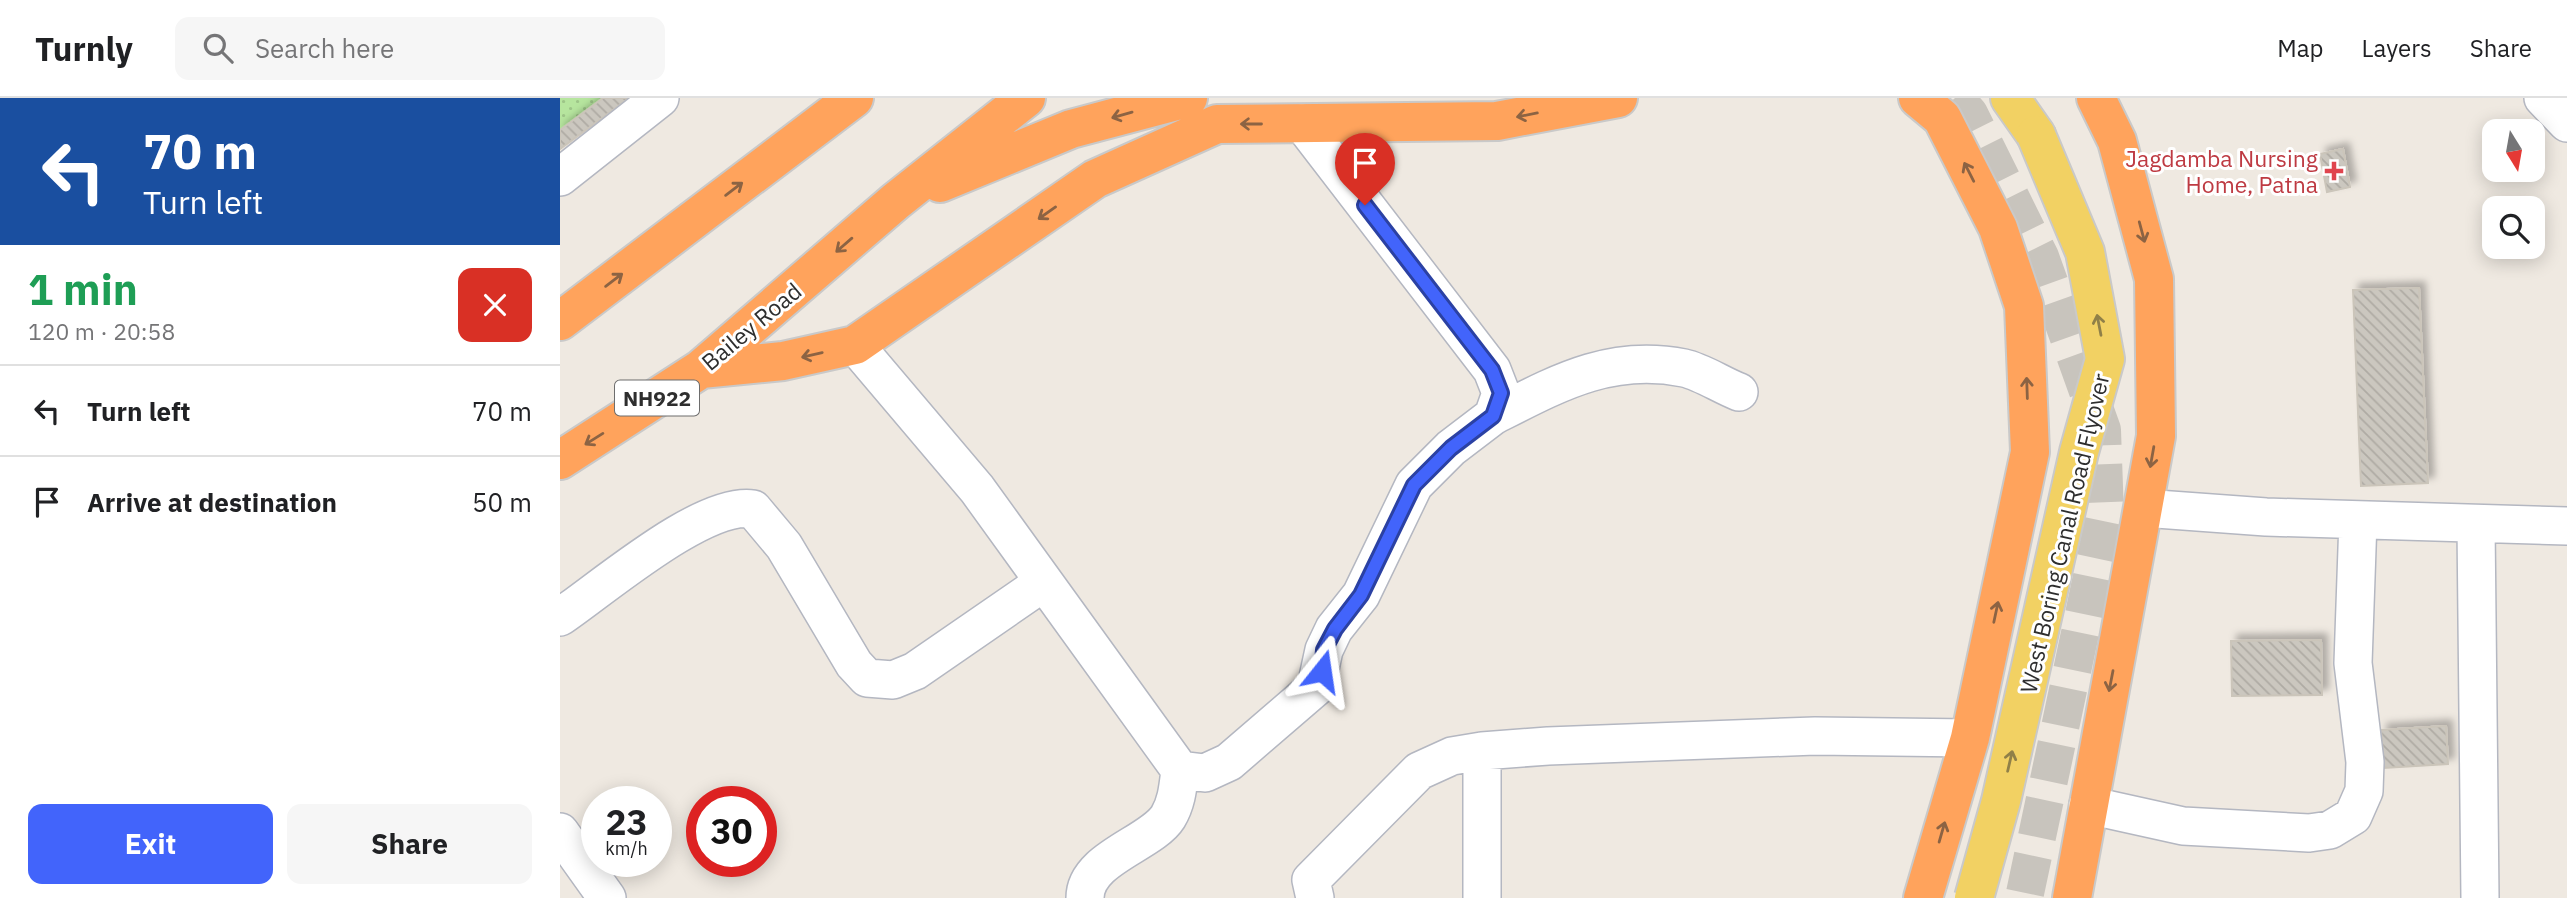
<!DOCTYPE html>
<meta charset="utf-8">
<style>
body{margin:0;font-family:"IBM Plex Sans",sans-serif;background:#f6f6f6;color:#202124;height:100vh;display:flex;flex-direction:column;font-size:26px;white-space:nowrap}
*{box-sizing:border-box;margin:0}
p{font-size:23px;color:#757577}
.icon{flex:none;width:38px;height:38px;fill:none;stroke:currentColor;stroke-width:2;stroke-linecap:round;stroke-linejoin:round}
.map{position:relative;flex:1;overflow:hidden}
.side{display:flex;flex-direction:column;background:#fff;width:560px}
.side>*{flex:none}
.guide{background:#1a4fa0;color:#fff;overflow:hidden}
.needle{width:46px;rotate:169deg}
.controls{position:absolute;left:1922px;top:21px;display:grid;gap:14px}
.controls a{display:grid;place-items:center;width:63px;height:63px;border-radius:14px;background:#fff;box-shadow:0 4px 18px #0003;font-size:35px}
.speed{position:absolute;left:21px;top:688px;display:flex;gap:14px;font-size:35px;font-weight:700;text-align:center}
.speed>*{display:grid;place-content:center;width:91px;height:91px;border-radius:50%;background:#fff;box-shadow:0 4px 18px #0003;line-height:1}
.speed small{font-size:18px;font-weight:400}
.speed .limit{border:10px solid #d22;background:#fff;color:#111}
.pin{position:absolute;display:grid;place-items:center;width:60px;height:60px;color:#fff;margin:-72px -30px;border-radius:50% 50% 50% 0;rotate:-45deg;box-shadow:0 0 7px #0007}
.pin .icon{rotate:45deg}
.me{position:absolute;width:77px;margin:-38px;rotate:15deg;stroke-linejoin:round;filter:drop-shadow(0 0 5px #0008)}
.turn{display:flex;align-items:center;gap:24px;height:147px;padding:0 28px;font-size:32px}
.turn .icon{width:91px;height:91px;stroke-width:2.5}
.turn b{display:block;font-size:49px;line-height:60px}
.round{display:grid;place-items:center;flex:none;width:74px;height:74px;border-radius:14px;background:#f6f6f6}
.headline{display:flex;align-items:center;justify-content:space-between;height:119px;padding:0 28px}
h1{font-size:42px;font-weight:700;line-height:52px;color:#1e9e55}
.action{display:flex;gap:14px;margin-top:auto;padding:14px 28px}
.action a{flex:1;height:80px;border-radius:14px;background:#4264fb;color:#fff;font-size:28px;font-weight:700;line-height:80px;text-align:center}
.action a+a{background:#f6f6f6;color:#202124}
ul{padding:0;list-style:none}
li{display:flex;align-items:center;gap:21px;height:91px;padding:0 28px;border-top:2px solid #e0e0e0}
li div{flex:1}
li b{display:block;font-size:26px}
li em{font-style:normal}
header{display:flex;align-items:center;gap:42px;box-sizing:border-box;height:98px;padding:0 35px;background:#fff;border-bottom:2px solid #e0e0e0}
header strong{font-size:33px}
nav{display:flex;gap:38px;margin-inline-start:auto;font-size:24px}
.search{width:490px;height:63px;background:#f6f6f6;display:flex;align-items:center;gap:18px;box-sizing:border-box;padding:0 24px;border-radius:14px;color:#757577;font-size:26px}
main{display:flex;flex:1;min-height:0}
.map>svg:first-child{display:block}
</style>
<header>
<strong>Turnly</strong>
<div class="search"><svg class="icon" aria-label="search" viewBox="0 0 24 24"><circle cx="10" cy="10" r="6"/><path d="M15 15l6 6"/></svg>Search here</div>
<nav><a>Map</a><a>Layers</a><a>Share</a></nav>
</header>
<main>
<section class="side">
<div class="guide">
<div class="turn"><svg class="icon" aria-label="left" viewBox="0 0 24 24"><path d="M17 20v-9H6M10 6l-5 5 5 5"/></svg><div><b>70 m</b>Turn left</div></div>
</div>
<div class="headline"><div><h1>1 min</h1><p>120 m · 20:58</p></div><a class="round" style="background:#d93025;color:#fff"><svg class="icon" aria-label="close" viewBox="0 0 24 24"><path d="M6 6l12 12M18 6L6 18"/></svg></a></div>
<ul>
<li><svg class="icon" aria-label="left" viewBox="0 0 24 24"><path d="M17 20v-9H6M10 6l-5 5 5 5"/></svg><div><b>Turn left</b></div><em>70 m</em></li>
<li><svg class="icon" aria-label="arrive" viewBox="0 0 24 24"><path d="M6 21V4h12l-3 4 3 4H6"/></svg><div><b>Arrive at destination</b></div><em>50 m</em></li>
</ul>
<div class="action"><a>Exit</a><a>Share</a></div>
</section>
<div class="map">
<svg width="2007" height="800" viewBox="0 0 2007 800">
<defs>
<pattern id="park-dots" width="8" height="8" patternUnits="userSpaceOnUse" patternTransform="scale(1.75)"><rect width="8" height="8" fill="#b6e59e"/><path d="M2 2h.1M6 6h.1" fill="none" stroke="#9dc588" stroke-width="1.8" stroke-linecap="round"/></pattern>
<pattern id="building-back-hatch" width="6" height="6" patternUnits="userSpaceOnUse" patternTransform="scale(1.75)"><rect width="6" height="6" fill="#cbc7bf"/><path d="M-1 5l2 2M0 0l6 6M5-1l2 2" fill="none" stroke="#afaba4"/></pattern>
<filter id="shadow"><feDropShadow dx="6" dy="-6" stdDeviation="3.5" flood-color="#0004"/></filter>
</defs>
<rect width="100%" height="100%" fill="#efe9e1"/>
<path fill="url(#park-dots)" d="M0,0H65L8,44L0,31Z"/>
<path fill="url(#building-back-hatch)" stroke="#cbc5ba" stroke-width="2" filter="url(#shadow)" d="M43,0H69L0,51V32Z
M1783,51L1790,89L1767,94L1760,56Z
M1859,190L1868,385L1801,388L1793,192Z
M1761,542L1762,597L1672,598L1671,543Z
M1886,628L1888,666L1824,670L1821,632Z"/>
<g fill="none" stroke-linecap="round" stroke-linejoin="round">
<path stroke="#c8c4bd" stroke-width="38" stroke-dasharray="38 19" stroke-linecap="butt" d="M1395,0L1409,16L1480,159L1542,332L1545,417L1464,800"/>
<g stroke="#b4b7c1" stroke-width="40">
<path id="minor" d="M1983,0L2007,25
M0,79L100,0
M295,247L417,391L620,672L645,675L669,664L756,589L764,552L774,531L801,497L854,387L891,350L933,318L941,295L932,272L742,25
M933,318C996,286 1050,255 1124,270C1142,274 1161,287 1179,294
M1583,410L1706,419L2007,428
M1916,427L1920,800
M0,519C43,490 143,403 193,411L224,448L294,566L307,580L333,582L355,573L484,484
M922,653V800
M1528,707L1623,728L1749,735L1770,732L1793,718L1804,693L1805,664L1793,565L1798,422
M0,734L47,800
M525,800C525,760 591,746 608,719C617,704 618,688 620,672
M755,800L751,782L859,673L892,658L922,653L988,648L1255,638L1410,640"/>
</g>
<g stroke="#c9c9c9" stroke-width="42">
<path id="major" d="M1450,0L1476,37"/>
</g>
<g stroke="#c9c9c9" stroke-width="42">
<path id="highway" d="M1358,0L1382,20L1438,130L1464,208L1470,354L1410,640L1363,800
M380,85L511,31L628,0
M0,223L294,0
M141,271L223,263L295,247L535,81L657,26L937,23L1058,0
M0,362L141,271L336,103L466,0
M1512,800L1596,338L1594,181L1557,43L1536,0"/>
</g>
<use href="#minor" stroke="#fff" stroke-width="37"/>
<use href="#major" stroke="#f2d163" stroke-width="38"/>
<use href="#highway" stroke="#ffa35c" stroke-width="38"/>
<g stroke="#c9c9c9" stroke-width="42" stroke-linecap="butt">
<path id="major-bridge" d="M1414,800L1441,703L1519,354L1545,261L1525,154L1476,37"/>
</g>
<use href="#major-bridge" stroke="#f2d163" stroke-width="38"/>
</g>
<defs><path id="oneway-shaft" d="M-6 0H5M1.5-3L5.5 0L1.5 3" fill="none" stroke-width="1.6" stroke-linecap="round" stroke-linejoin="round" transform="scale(1.75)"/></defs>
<g stroke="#8c6343">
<use href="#oneway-shaft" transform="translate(562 17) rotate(164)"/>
<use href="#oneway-shaft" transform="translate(967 17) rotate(169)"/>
<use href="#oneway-shaft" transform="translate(691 26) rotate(180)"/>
<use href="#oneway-shaft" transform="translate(1409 74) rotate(-117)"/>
<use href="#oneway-shaft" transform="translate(174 91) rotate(-37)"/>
<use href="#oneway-shaft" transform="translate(487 115) rotate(145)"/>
<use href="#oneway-shaft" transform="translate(1582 134) rotate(75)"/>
<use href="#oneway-shaft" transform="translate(284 147) rotate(139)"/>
<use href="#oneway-shaft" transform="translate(54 182) rotate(-37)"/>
<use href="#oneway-shaft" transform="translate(252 257) rotate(167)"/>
<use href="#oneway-shaft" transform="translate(1467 290) rotate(-92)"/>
<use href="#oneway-shaft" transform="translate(34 341) rotate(148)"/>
<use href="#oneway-shaft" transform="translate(1592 359) rotate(100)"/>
<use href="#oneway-shaft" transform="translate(1436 514) rotate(-78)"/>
<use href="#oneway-shaft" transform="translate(1551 583) rotate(101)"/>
<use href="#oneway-shaft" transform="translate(1382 734) rotate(-74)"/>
</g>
<g stroke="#908048">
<use href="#oneway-shaft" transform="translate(1539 227) rotate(-101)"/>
<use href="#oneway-shaft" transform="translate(1450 663) rotate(-77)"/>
</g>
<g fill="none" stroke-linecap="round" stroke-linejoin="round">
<g stroke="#2b41a3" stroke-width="18">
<path id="route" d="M762,573L764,552L775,531L801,497L854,387L891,350L933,318L941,295L932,272L805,107"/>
</g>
<use href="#route" stroke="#4264fb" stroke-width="12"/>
</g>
<path fill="#e0444e" stroke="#fff" stroke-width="2.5" d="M1770.5 62.5h7v7h7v7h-7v7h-7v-7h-7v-7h7z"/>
<g text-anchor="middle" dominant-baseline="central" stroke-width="6" stroke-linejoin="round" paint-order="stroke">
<rect fill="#fff" stroke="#6d6d6d" stroke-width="2" x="55" y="282.5" width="84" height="35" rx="5"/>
<g font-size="21" font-weight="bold" fill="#2e2e2e">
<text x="97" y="300">NH922</text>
</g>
<g font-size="23" fill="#be3a42" stroke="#fff" text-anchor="end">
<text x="1758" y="60">Jagdamba Nursing<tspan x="1758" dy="26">Home, Patna</tspan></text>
</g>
<g font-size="23" fill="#2e2e2e" stroke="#fff">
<text transform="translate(191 228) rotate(-40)">Bailey Road</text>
<text transform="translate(1504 435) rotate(-77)">West Boring Canal Road Flyover</text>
</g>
</g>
</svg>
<div class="controls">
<a><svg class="needle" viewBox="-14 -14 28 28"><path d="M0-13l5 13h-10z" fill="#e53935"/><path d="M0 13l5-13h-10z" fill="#757577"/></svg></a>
<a><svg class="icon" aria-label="search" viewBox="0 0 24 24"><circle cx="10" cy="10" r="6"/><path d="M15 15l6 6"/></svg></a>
</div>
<div class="speed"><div>23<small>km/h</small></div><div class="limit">30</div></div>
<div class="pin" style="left:805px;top:107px;background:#d93025"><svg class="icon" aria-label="arrive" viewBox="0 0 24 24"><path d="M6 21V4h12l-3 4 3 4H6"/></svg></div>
<svg class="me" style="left:762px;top:573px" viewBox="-20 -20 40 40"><path d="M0-17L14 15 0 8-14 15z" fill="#4264fb" stroke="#fff" stroke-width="4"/></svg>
</div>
</main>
